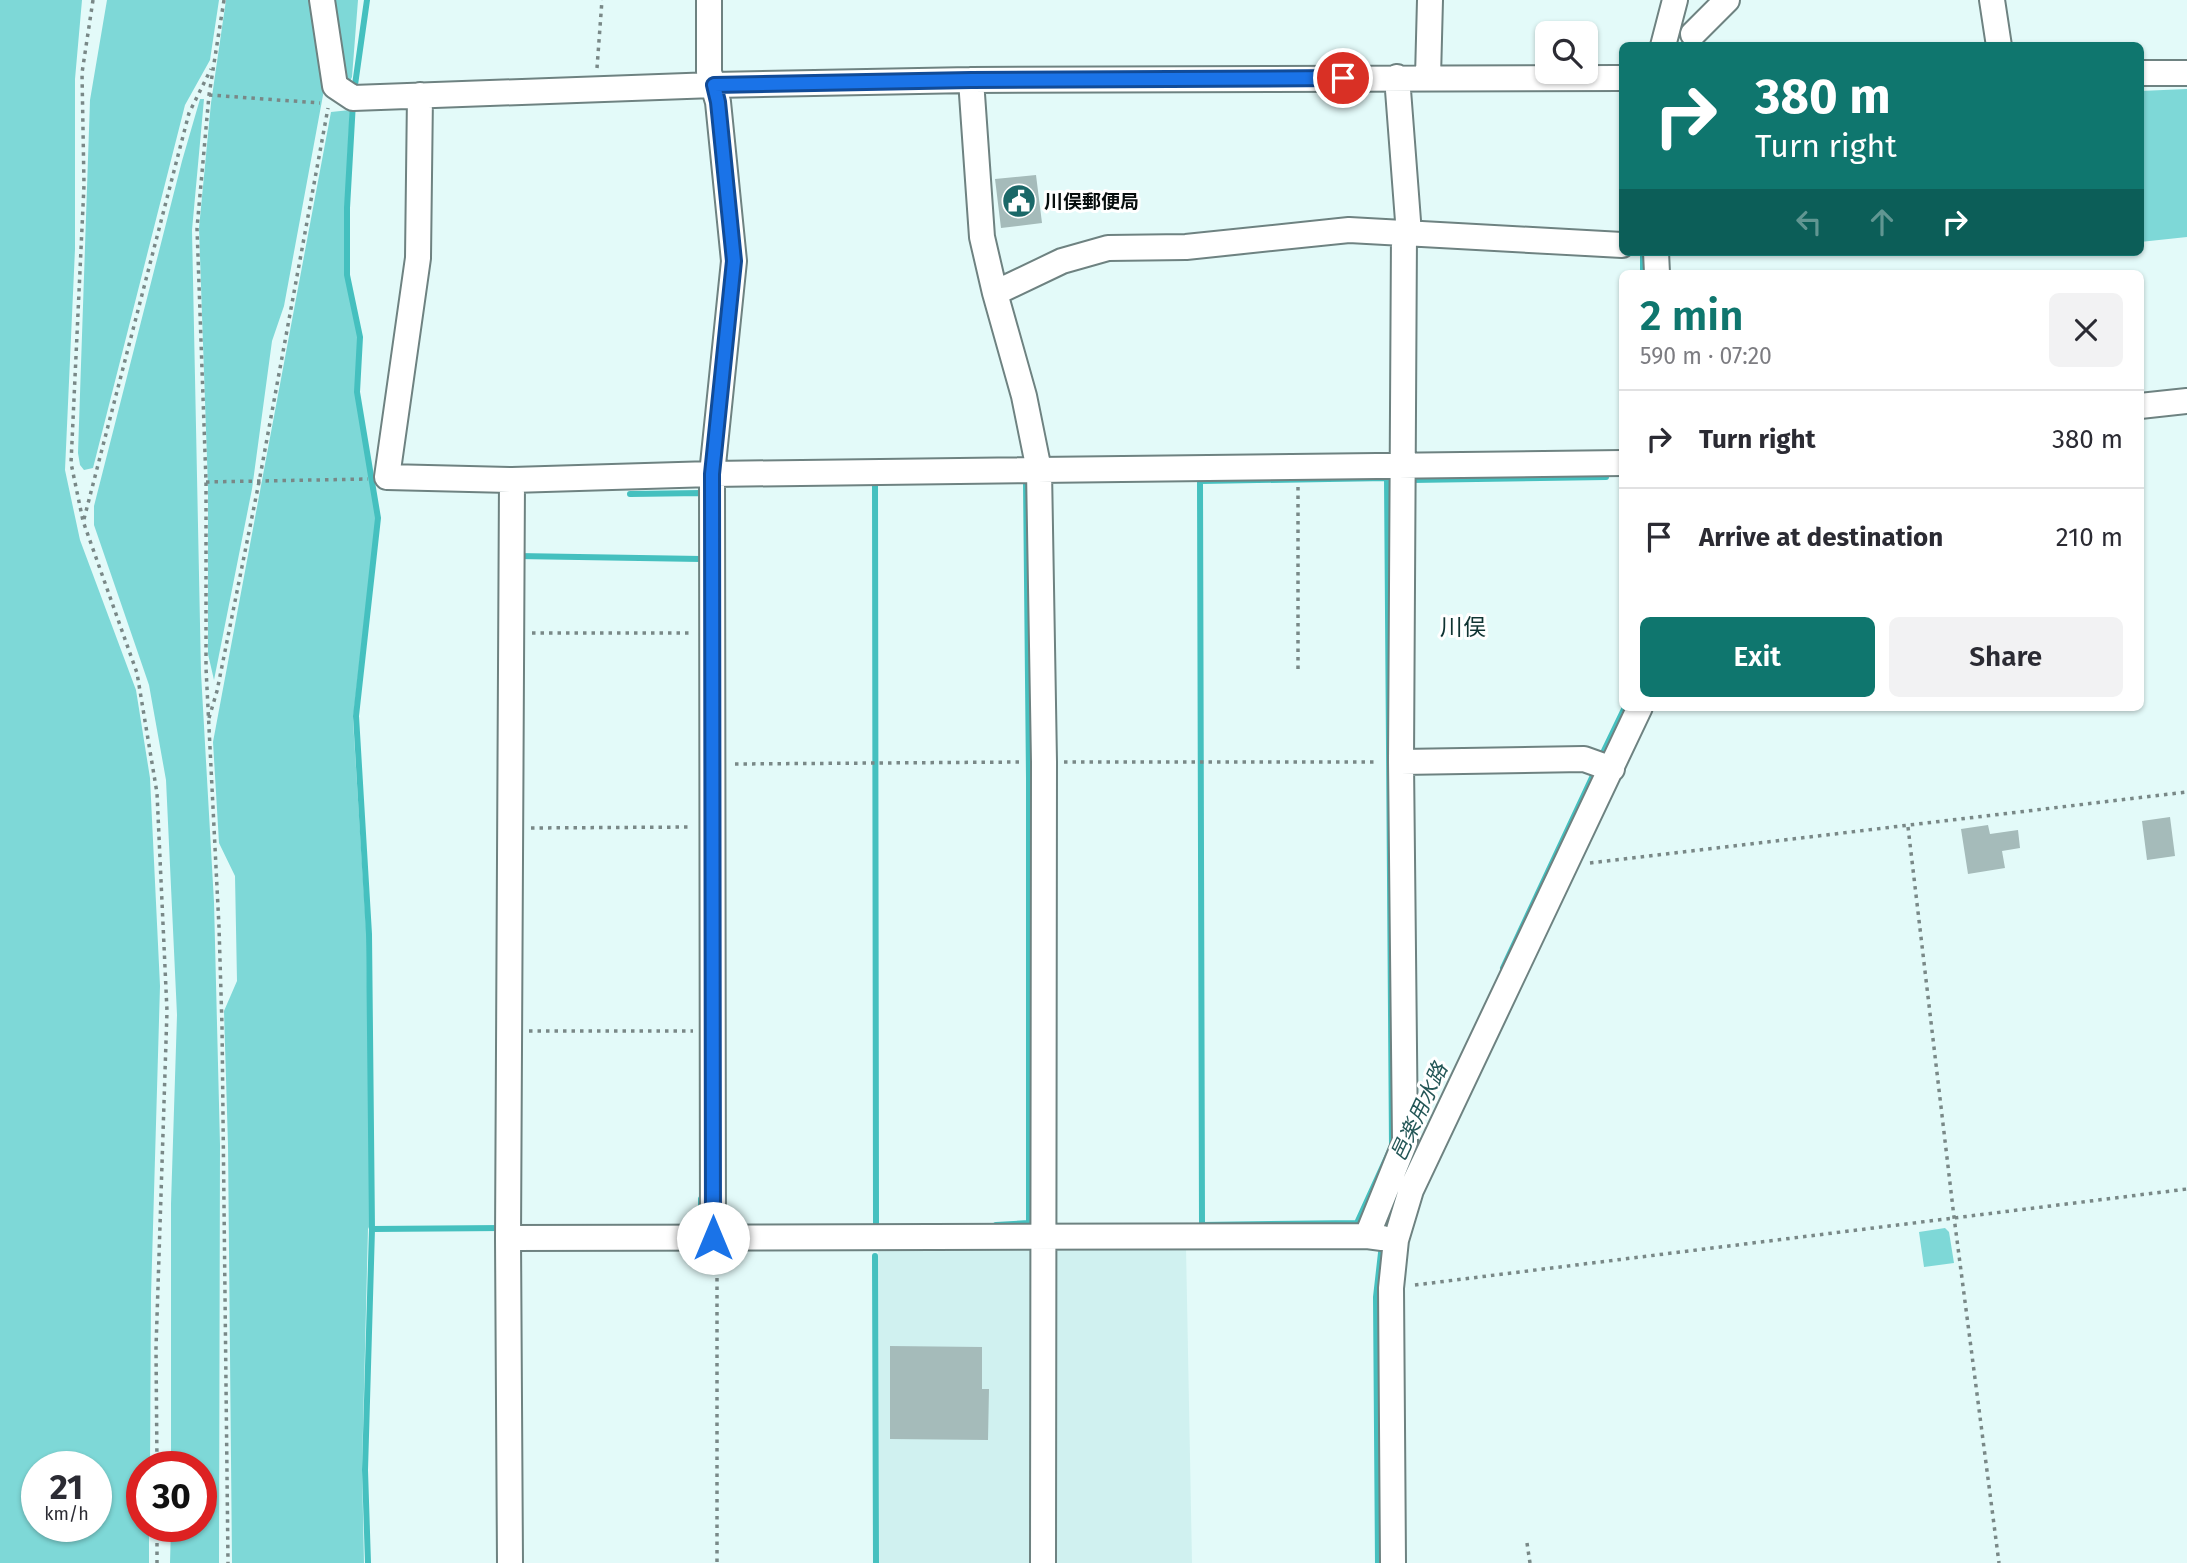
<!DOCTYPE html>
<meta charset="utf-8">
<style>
body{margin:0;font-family:"Fira Sans","Noto Sans JP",sans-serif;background:#f2f2f3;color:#2b2b33;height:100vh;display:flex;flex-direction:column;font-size:26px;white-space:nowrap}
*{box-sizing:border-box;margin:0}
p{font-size:23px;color:#7c7c81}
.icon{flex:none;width:38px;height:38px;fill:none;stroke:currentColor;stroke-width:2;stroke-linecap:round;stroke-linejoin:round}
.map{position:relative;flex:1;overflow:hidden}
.panel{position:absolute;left:1619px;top:270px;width:525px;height:441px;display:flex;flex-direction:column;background:#fff;border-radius:10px;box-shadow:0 2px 5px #0004}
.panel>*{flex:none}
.hud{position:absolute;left:1619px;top:42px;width:525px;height:214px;border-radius:10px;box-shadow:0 2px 5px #0004;background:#0f766e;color:#fff;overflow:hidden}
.buttons{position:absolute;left:1535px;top:21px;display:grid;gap:14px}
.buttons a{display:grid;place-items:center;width:63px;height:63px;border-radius:10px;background:#fff;box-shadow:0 2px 5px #0004;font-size:35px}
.speed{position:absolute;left:21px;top:1451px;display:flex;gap:14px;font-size:35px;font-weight:700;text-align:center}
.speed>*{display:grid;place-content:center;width:91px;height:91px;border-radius:50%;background:#fff;box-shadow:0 2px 5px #0004;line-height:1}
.speed small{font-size:18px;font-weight:400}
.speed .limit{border:10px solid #d22;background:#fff;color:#111}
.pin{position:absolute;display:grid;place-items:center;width:60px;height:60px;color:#fff;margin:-30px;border:4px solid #fff;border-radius:50%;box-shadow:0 2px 7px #0007}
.me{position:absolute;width:77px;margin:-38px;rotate:0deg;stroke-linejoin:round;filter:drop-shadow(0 0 5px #0008)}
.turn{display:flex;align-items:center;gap:24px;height:147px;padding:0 21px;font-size:32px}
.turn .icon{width:91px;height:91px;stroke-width:2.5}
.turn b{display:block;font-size:49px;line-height:60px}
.lanes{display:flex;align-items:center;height:66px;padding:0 21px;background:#0003;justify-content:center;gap:35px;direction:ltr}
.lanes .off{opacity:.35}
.round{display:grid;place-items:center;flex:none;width:74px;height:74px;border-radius:10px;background:#f2f2f3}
.headline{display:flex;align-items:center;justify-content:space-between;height:119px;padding:0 21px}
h1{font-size:42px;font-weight:600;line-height:52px;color:#0f766e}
.primary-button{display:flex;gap:14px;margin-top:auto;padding:14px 21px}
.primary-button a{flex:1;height:80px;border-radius:10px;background:#0f766e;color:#fff;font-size:28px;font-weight:600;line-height:80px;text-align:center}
.primary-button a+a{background:#f2f2f3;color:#2b2b33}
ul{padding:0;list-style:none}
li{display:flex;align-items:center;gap:21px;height:98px;padding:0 21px;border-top:2px solid #e1e1e2}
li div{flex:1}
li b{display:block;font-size:26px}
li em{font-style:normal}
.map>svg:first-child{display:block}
</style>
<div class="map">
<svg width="2187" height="1563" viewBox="0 0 2187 1563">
<rect width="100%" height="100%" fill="#e3faf9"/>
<path fill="#d0f1f0" d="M1186,1247L1192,1563H879L878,1249Z"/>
<path fill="#7ed8d7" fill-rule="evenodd" d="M0,0H82L75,79V249L65,470L80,540L136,690L150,778L160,986L151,1296L150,1466H142V1526H149V1563H0ZM96,1466V1526H37V1466Z
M107,0H219L210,60L185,105L93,468L84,470L80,465L78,453L90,100Z
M226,0H315L326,79L284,306L272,341L252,489L214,680L208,654V487L199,228L211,103Z
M327,0H358L352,77L349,83L346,84Z
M2187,89V237L2140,242V91Z
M200,99H204L192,230L201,673L214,902L220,1145L219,1563H170L171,1526H201V1466H171V1204L177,1015L166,780L149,685L94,525V506L182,161Z
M350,110L345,208V273L358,337L355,393L376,518L353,720L366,927L371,1223L368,1229L362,1468L364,1563H232L228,1145L224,1011L237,981L235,876L219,843L213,742L331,112Z
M1945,1228L1949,1232L1954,1263L1924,1267L1919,1232Z"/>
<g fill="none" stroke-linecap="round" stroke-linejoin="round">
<path stroke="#45c0bf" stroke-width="6" d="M354,92L367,0
M353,102L347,208V275L360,337L357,392L378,518L356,716L369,934L372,1229L365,1470L368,1563
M1643,252V273
M1387,478L1392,1146L1357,1223L1202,1225L1200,481Z
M1411,480L1606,477
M875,481L876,1225
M630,494L702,493V498
M517,556L701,559
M1600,759L1625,707
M1503,968L1596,769
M996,1225L1029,1223V779L1026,481
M693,1226L701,1225V1199
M372,1229L503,1228
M1384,1233L1396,1197
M875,1256L876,1563
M1378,1563L1376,1297L1382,1244"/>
</g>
<path fill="#a5bbba" d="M1036,175L1042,223L1001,228L995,179Z
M2170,817L2175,856L2147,860L2142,821Z
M1988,825L1990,834L2018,830L2020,848L2002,851L2005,868L1968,874L1961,829Z
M890,1346L982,1347V1389H989L988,1440L890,1439Z"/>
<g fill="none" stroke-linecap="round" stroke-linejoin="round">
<g stroke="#6e8281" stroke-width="28">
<path id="minor" d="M322,0L335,86L353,98L714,85L971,80L1622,78
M709,0V72L718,102L734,261L712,474L713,1238
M1992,0L1999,46
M1693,34L1727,0
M1663,46L1675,0
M2140,73H2187
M1397,77L1409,234
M1428,77L1430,0
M971,80L982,237L995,293L1024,396L1039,470L1044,762L1043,1563
M420,95L418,258L387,477L512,480L712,474L1622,463
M1656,252L1657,273
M995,293L1062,261L1108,248L1186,247L1349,230L1622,245
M2140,406L2187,401
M1401,762L1584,759L1612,769
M1367,1236L1405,1142L1401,762L1404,234
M508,1238L1367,1236L1382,1238
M510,1563L508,1238L512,480
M1393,1563L1391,1288L1396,1240L1411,1190L1640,707"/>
</g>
<path stroke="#798887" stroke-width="3.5" stroke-dasharray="3.5 5" stroke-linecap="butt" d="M93,0L82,73L84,185L71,463L83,521L137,673L157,793L167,1011L156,1348L157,1466
M224,0L209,95L197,228L206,482V668L219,927L222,1026L228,1563
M597,68L602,0
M209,95L320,103
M206,482L368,479
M1298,487V670
M84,519L189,113L211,69
M532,633H692
M209,718L217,691L259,482L328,108
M1064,762H1378
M735,764L1021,762
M1908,827L1954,1217L1999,1563
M531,828L692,827
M1590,863L2187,792
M529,1031H693
M717,1261V1563
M1415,1285L2187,1189
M157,1526V1563
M1527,1543L1530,1563"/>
<use href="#minor" stroke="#fff" stroke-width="24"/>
</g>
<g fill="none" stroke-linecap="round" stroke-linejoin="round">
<g stroke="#114b97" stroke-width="18">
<path id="route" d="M713,1238L712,474L734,261L718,102L714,85L971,80L1343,78"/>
</g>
<use href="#route" stroke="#1a73e8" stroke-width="12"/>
</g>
<defs>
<g id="civic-disc" transform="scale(1.75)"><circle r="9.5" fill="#1b6868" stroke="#fff"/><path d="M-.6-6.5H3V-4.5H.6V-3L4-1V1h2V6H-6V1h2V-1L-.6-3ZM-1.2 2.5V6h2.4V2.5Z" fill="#fff"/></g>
</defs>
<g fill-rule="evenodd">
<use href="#civic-disc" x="1019" y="201"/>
</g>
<g text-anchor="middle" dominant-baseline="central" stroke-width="6" stroke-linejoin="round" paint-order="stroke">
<g font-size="19" font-weight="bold" fill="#070e0e" stroke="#fff" text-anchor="start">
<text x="1044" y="201">川俣郵便局</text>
</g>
<g font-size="21" font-style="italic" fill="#235656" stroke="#fff">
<text transform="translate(1419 1112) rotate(-65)">邑楽用水路</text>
</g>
<g font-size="23" fill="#0f3332" stroke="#fff">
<text x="1463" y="627">川俣</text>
</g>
</g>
</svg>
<div class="buttons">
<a><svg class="icon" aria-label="search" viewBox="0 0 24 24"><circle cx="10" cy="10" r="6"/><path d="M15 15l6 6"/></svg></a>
</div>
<div class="speed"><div>21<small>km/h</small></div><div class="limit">30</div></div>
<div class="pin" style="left:1343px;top:78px;background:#d93025"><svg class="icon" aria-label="arrive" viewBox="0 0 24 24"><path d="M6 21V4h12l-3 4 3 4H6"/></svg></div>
<svg class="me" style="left:713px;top:1238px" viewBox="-20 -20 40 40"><circle r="19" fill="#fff"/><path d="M0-13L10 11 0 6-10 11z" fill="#1a73e8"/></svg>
<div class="hud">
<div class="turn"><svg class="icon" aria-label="right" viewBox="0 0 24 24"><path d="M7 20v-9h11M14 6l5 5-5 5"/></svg><div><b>380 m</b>Turn right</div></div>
<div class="lanes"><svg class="icon off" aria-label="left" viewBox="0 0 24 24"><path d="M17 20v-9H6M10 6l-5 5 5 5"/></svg><svg class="icon off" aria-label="ahead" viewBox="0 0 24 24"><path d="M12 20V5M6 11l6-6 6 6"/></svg><svg class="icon" aria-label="right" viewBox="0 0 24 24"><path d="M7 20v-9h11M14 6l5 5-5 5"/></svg></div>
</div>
<section class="panel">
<div class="headline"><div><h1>2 min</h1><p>590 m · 07:20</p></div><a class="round"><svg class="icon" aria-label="close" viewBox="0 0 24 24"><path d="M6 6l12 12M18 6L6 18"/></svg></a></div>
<ul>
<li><svg class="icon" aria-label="right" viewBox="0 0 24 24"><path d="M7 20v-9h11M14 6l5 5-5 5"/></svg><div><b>Turn right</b></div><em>380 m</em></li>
<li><svg class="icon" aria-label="arrive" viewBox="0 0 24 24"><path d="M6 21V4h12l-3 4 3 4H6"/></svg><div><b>Arrive at destination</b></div><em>210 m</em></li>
</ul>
<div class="primary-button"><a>Exit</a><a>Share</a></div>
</section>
</div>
